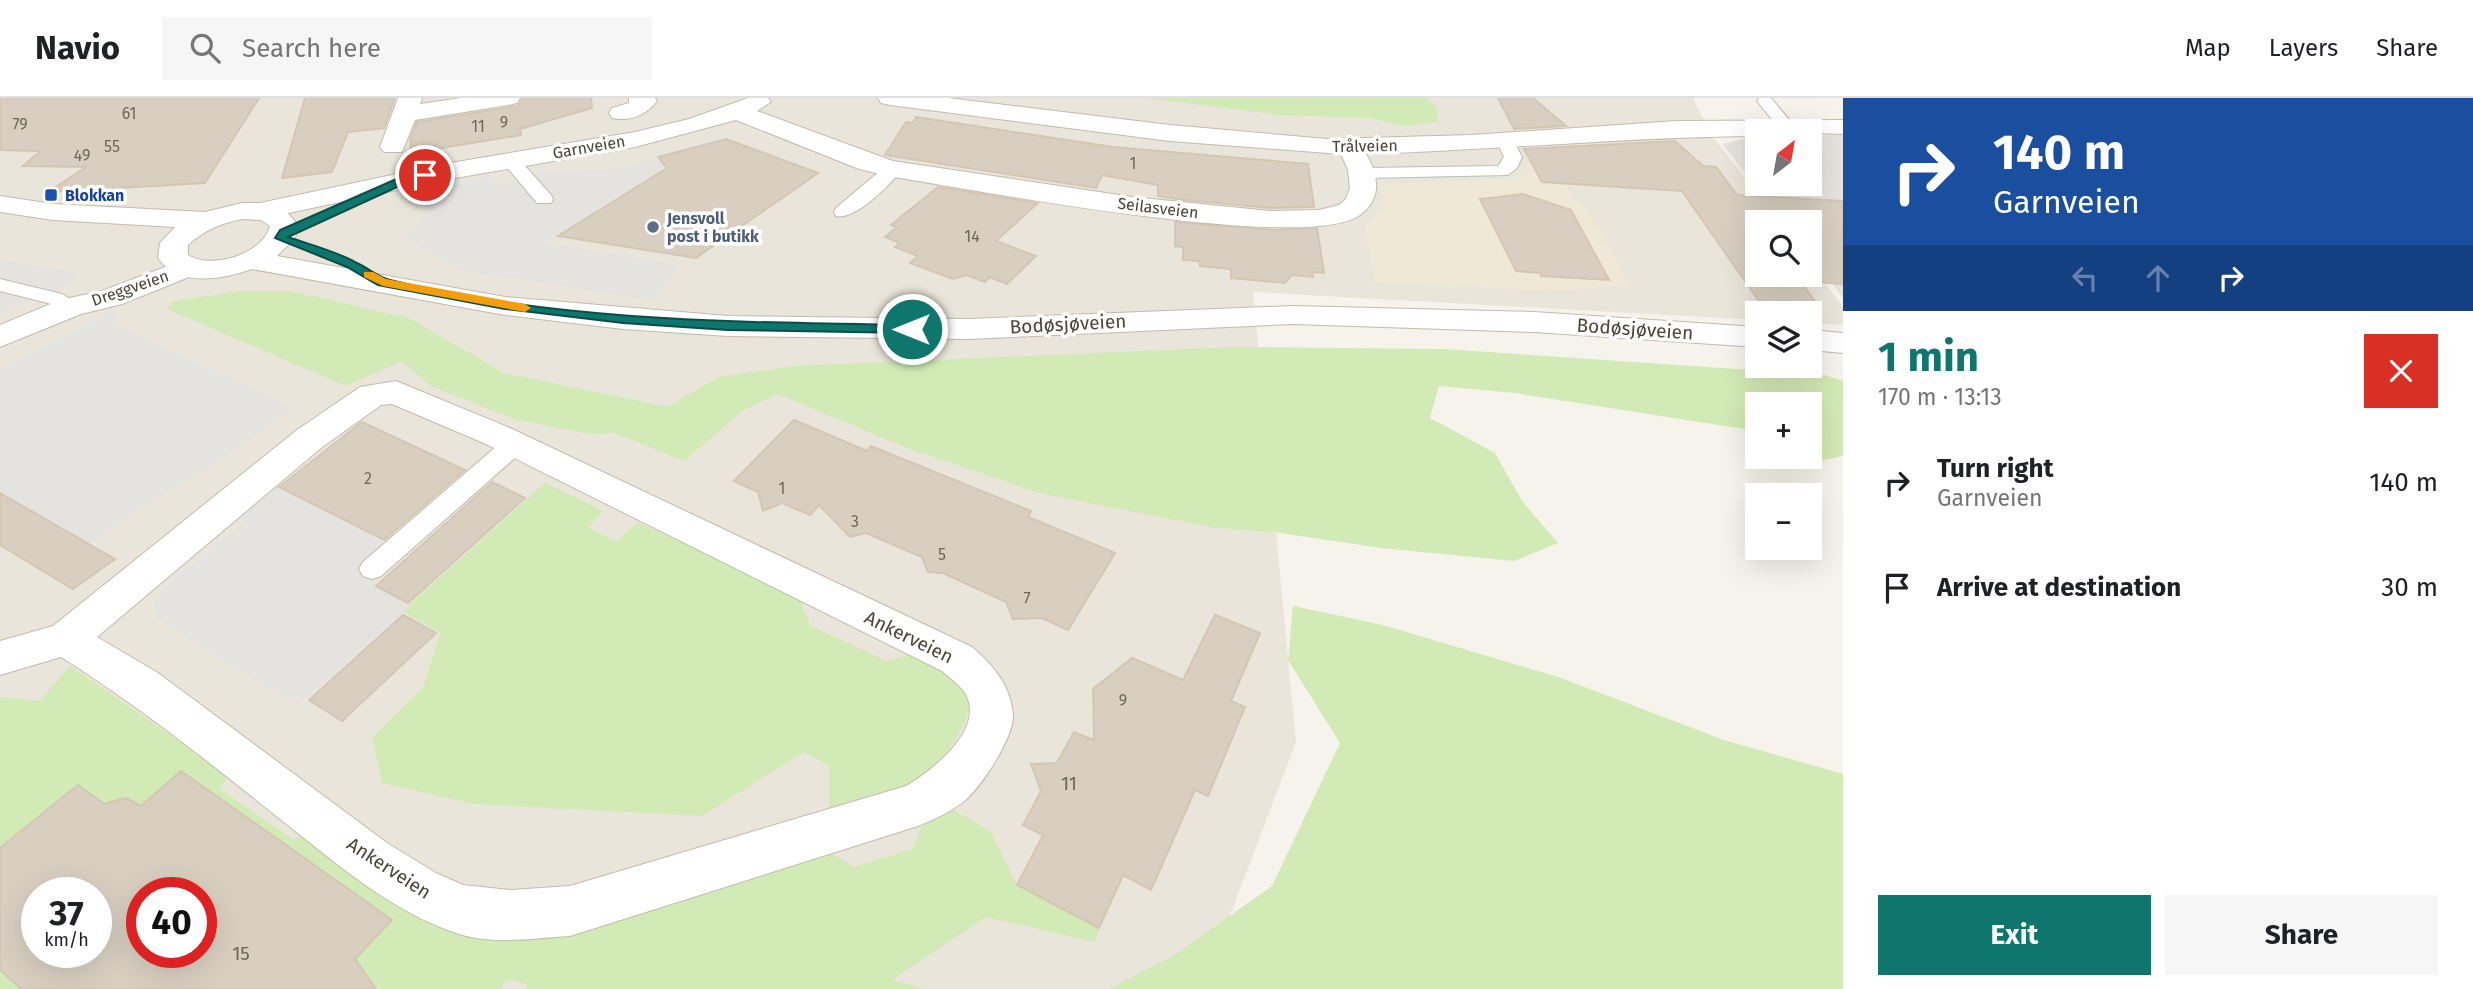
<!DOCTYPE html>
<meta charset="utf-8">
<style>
body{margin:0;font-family:"Fira Sans",sans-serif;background:#f6f6f6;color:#202124;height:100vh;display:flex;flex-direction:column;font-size:26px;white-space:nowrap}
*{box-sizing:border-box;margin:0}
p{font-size:23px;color:#757577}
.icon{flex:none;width:38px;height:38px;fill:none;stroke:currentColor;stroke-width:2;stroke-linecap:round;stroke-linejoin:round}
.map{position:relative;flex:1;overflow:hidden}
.sheet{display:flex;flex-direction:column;background:#fff;width:630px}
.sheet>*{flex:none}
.guide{background:#1a4fa0;color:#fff;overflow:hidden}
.needle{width:46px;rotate:31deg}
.tools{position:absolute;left:1745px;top:21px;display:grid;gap:14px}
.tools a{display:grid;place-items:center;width:77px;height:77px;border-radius:0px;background:#fff;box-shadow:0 7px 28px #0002;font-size:35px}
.speed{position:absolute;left:21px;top:779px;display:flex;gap:14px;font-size:35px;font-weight:700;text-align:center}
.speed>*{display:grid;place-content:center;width:91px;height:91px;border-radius:50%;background:#fff;box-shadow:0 7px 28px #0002;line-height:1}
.speed small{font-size:18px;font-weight:400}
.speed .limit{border:10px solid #d22;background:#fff;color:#111}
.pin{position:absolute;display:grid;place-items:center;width:60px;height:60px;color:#fff;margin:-30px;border:4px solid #fff;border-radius:50%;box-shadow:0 2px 7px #0007}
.me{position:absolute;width:77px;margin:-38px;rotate:270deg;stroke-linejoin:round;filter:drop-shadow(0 0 5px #0008)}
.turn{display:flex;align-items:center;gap:24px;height:147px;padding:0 35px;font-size:32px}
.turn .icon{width:91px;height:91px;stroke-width:2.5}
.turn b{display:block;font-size:49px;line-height:60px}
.lanes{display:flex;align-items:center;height:66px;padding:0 35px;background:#0003;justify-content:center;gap:35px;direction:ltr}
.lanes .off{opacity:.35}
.round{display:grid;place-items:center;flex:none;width:74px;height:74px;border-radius:0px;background:#f6f6f6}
.headline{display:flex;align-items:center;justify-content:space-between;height:119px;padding:0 35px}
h1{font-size:42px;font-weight:700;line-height:52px;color:#0f766e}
.button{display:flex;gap:14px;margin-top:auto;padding:14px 35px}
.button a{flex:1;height:80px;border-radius:0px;background:#0f766e;color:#fff;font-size:28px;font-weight:700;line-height:80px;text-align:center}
.button a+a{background:#f6f6f6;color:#202124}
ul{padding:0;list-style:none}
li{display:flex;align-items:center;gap:21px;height:105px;padding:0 35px}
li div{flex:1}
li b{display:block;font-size:26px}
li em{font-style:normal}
header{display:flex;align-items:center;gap:42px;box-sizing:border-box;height:98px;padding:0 35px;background:#fff;border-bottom:2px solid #e0e0e0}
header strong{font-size:33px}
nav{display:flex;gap:38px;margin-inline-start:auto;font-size:24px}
.search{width:490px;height:63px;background:#f6f6f6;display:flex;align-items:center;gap:18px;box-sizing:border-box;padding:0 24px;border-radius:0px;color:#757577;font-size:26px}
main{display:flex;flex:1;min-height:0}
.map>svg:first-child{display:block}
</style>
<header>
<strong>Navio</strong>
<div class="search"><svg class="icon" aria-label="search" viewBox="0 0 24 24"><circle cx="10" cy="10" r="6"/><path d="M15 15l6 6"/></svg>Search here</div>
<nav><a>Map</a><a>Layers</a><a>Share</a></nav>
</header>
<main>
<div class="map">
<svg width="1843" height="891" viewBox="0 0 1843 891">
<rect width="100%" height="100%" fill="#f6f3ec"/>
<path fill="#eae5da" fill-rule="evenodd" d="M0,0H1693L1711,36L1779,124H1757V177H1810V165L1843,209V227L1810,225V215H1757V222L1253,194L1296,644L1202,891H0ZM37,794H96V854H37ZM142,794H201V854H142Z"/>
<path fill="#e6e2dd" d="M1810,37H1843V200L1810,157V124H1784L1722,46L1757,38V86H1810Z"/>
<path fill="#efe8d6" d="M1529,60L1553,62L1573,100L1581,105L1592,118L1630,188L1550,192L1375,185L1364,125L1378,115L1383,102L1378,86L1518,80L1529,69Z"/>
<path fill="#d2eab5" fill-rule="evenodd" d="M1145,0H1426L1437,9L1438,24L1401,28L1372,20L1279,17Z
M239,193H290L409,220L504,275L668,309L718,279L794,268L1234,249L1444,251L1825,277L1843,283V358L1814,364L1809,359L1810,306H1757V333L1515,295L1439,288L1430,320L1495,355L1522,403L1558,445L1514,463L1381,450L1274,434L1216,430L1039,395L904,349L778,296L744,312L684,363L615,335L589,336L513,321L431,288L401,263L346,288L167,211L171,204Z
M545,385L603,413L588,430L617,443L637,424L806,501L802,509L811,528L886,563L915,555C934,566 960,575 968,597C973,609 966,623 960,633C936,679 881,710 829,711V668L804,654L702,718L474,706L382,685L372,639L424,588L440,535L402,513Z
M1293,508L1383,527L1561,580L1724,642L1843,676V891H1109L1170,860L1272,788L1340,645L1288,562Z
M70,568L228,677L220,691L294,742L306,734L454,827L791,767L832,756L854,769L912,751L922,728L943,706L990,733L1017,787L1099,830L1095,844L986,819L892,882L925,891H523L528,886L508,882L499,891H0V599L40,603ZM37,794H96V854H37ZM142,794H201V854H142Z"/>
<path fill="#e5e3e0" d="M657,60L663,70L543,145L680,167L655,203L456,171L401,137L419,127L428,108L423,96L490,77L497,88L542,74L608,72Z
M0,162L66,173L74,177L73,186L18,206L0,217Z
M112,213L118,228L295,310L205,373L157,400L89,446L0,395V271Z
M274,386L408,457L371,485L410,508L298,607L209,555L158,521L153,507L165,489L246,423L235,415Z"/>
<path fill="#d8cfc1" stroke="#d3c7b4" stroke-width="2" fill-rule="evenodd" d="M0,0H259L205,85L48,94L86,69L23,68L41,53L0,52Z
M305,0H395L384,30L348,34L332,74L282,80Z
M523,0H591L592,10L520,31L521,37L411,55L410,41L417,24L518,8Z
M1498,0H1533L1566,28L1514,31Z
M916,19L1113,49L1308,66L1314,109L1270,110L1176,101L1158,98V87L1102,77L1096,90L885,57L906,24L913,25Z
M726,41L818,75L696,160L558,138L667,70L658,59Z
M1675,43L1703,68L1716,69L1737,97L1843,103V186L1800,183L1820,210L1761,206L1682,93L1542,84L1524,51ZM1757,124H1810V177H1757Z
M938,89L1038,105L996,143L1036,158L1007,186L990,179L985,184L967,177L953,181L910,165L918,158L895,149L900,145L885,139L897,129L891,127Z
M1523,96L1571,112L1609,182L1541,178V175L1516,173L1480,101Z
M1175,124L1275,132L1317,130L1324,175L1312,174L1313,179L1292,177L1285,185L1231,180V171L1200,168V163L1183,162V149L1175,148Z
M794,322L867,353L871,348L1031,413L1028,419L1115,455L1068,532L1042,520L1013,521L1006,504L943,475L928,474L922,459L866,435L850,439L819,407L810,417L782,405L763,413L758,394L734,383Z
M362,324L465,372L384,442L279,389Z
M492,384L525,400L408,505L376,488Z
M0,395L115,461L73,491L0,447Z
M403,517L436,535L342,623L309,602Z
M1215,517L1260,535L1231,603L1245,609L1208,698L1195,692L1151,792L1123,777L1099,830L1017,787L1043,737L1023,727L1041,693L1031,666L1057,665L1074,634L1094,642L1093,591L1132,560L1183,582Z
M181,673L392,822L355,861L376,891H21L0,872V750L78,687L104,706L126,700L141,708ZM37,794H96V854H37ZM142,794H201V854H142Z"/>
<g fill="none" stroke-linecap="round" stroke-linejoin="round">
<g stroke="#c2bbae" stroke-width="2">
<path id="service" d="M1759,0H1771L1796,30L1793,33H1781L1757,3Z
M1505,37L1511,38L1522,59L1517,70L1508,77L1364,80L1355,75L1364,70L1498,68L1504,59L1496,42Z
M511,58L517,59L551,97L553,101L551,105H537L505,67L502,63L505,59Z
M893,66L902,71C891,86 855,123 836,118L834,114L836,110L887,67Z
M0,181L62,196L82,209L71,215L48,205L0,193Z
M515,338L524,340L527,346L524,352L381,478L372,481L363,478L359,471L363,464L506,340Z"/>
</g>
<g stroke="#c2bbae" stroke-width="2">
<path id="minor" d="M398,0H422L420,6L461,0H520L517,5L508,7L415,22L402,54H384L380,49Z
M629,0H655L657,3C647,17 629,24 612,20L609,15L612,10L629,5Z
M748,0H768L771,4L757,13L893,63L1132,99L1270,113L1319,112L1339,107L1346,101L1350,90L1348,72L1341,56L1170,43L890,7L881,5L878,0H948L1170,27L1327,41L1472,37L1676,23L1843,22V36L1757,33V38C1626,39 1497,52 1366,56C1378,76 1383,101 1360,117C1306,156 972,91 893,79L859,71L736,22L635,49L444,82L260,121L250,119L246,113L250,107L444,66L635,34L689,21Z
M189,160L199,163L204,169L199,175L122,206L81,216L0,249V227L60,202L102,193Z
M396,283L510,330L972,549C993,567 1011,588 1013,617C1014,640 980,691 962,705C948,715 933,722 918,728L570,838C535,840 493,847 459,836C391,814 335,764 280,721C209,664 139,608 61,559L0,577V543L53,528L297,332L360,289ZM392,306L486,346L942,573C949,579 957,585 963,592C990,628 932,673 906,688L570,788L511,792L463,787L436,775L387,745L158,575L97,539L321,350L381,307Z"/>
</g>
<g stroke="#c2bbae" stroke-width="2">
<path id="tertiary" d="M0,98L53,106L205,114L242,105H260L286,113L298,127L295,140L277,158L505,199L728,218L968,221L1293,208L1534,214L1757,229V249L1534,234L1293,226L968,241L728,238L623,231L505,217L252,171C224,181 179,190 158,160L160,145L175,129L53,122L0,114ZM242,121L261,122L270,128C263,156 212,172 188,157V147C204,132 222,125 242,121Z
M1810,232L1843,235V255L1810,252Z"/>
</g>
<use href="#service" fill="#fff" fill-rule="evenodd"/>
<use href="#minor" fill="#fff" fill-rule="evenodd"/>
<use href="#tertiary" fill="#fff" fill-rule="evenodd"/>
</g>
<path fill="#0f766e" stroke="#0a4d48" stroke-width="2" d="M425,74L431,77L429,80L408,84L288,139C311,147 336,153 357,165C368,170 378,179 390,182C560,224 738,224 912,227L919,231L912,235L728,232L623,225L505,211L378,187L347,169L275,140L280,132L401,79Z"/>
<path fill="#f59e0b" d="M364,174H373L386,181L525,206L531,210L525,214L383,188L364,179Z"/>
<rect fill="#1a4fb4" stroke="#fff" stroke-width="2.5" x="44" y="90" width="14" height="14" rx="3.5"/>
<circle fill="#5c6f8a" stroke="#fff" stroke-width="2.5" cx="653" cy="129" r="7"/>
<g text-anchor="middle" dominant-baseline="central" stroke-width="7" stroke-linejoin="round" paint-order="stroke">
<g font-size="16" fill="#6e675b">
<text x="129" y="15">61</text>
<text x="504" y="24">9</text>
<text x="20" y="26">79</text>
<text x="478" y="28">11</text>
<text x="112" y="48">55</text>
<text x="82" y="57">49</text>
<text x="1133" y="65">1</text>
<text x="972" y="138">14</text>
<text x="368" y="380">2</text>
<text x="782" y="390">1</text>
<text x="855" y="423">3</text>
<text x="942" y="456">5</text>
<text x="1027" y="500">7</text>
<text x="1123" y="602">9</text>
</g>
<g font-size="16" fill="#4b4439" stroke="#fff">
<text transform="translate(1365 48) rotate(-1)">Trålveien</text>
<text transform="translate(589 49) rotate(-10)">Garnveien</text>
<text transform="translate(1158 110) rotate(7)">Seilasveien</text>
<text transform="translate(130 190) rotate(-19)">Dreggveien</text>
</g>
<g font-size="16" font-weight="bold" fill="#164399" stroke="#fff" text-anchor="start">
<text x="65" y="97">Blokkan</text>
</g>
<g font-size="16" font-weight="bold" fill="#4e5e75" stroke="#fff" text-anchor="start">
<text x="667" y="120">Jensvoll<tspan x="667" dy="18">post i butikk</tspan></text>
</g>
<g font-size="19" fill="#4b4439" stroke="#fff">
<text transform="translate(1068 226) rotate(-3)">Bodøsjøveien</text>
<text transform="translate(1635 231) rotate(4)">Bodøsjøveien</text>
<text transform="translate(909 539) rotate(26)">Ankerveien</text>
<text transform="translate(389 770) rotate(33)">Ankerveien</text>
</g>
<g font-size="19" fill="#6e675b">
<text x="1069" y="685">11</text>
<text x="241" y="855">15</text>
</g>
</g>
</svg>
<div class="tools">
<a><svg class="needle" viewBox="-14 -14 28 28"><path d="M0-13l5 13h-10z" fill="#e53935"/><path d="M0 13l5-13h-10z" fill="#757577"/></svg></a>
<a><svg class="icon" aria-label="search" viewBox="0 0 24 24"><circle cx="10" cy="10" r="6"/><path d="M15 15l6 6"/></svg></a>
<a><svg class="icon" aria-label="layers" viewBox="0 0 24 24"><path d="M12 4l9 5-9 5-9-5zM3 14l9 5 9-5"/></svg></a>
<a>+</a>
<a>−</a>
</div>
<div class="speed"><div>37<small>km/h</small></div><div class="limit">40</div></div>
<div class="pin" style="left:425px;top:77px;background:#d93025"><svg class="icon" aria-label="arrive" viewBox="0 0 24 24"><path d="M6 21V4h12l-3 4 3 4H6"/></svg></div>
<svg class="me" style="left:912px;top:231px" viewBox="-20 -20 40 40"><circle r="17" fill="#0f766e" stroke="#fff" stroke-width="3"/><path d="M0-11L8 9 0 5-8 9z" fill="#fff"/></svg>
</div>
<section class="sheet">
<div class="guide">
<div class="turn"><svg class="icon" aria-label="right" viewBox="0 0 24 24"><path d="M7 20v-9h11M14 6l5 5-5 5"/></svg><div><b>140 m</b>Garnveien</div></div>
<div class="lanes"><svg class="icon off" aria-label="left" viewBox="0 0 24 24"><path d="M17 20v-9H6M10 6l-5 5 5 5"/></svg><svg class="icon off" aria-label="ahead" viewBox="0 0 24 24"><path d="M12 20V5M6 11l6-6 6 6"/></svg><svg class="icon" aria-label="right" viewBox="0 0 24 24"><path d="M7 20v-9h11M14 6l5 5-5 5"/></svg></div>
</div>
<div class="headline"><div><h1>1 min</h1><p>170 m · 13:13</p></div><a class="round" style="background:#d93025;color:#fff"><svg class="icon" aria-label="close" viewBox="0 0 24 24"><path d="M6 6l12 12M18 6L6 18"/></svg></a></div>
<ul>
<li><svg class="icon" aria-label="right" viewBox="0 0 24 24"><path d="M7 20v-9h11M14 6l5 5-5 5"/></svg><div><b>Turn right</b><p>Garnveien</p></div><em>140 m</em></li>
<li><svg class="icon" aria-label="arrive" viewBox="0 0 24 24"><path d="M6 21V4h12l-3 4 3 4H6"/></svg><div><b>Arrive at destination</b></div><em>30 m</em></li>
</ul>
<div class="button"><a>Exit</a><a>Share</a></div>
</section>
</main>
